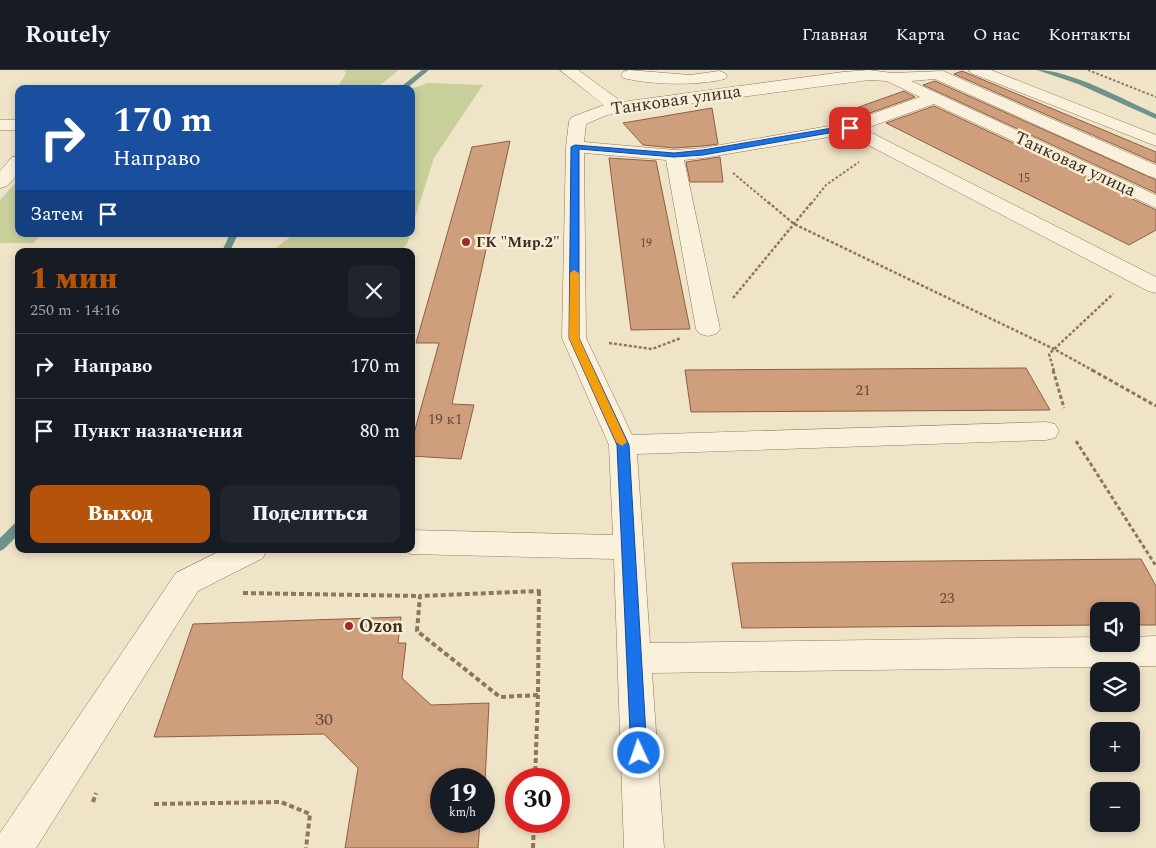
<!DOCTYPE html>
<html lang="ru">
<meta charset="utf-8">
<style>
body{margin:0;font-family:Spectral,serif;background:#20242c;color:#f1f3f6;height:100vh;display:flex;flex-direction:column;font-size:19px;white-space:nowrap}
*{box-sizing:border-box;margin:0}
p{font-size:16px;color:#9ea1a6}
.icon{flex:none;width:28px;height:28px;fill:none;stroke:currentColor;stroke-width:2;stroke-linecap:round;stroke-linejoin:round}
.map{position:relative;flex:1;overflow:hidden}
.side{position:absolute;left:15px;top:178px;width:400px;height:305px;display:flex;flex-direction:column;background:#171b24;border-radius:10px;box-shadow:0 2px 8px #0003}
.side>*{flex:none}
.guide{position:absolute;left:15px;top:15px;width:400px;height:152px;border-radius:10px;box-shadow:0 2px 8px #0003;background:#1a4fa0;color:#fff;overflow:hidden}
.controls{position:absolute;left:1090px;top:532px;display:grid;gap:10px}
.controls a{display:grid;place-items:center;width:50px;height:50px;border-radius:10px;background:#171b24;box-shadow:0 2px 8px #0003;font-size:25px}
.speed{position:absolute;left:430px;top:698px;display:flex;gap:10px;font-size:25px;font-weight:700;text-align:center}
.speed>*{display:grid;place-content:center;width:65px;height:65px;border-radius:50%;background:#171b24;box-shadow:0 2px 8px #0003;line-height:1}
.speed small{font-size:12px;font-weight:400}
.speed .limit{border:8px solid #d22;background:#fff;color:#111}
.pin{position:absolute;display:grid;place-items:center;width:42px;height:42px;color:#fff;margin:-21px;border-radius:10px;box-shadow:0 2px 8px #0006}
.me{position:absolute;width:55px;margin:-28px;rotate:357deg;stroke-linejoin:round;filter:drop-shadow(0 0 4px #0008)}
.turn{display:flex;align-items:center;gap:18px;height:105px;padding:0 15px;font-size:22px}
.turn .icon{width:65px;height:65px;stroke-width:2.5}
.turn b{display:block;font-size:35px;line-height:42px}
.then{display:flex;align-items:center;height:48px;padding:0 15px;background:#0003;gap:10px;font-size:19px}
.round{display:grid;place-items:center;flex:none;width:52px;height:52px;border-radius:10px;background:#20242c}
.overview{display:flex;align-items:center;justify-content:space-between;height:85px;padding:0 15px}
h1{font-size:30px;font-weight:800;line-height:38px;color:#b45309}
.primary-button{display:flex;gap:10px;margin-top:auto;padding:10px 15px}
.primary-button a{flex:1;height:58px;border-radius:10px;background:#b45309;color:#fff;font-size:20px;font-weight:800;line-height:58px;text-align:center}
.primary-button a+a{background:#20242c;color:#f1f3f6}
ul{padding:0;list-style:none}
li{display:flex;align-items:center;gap:15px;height:65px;padding:0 15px;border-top:1px solid #363941}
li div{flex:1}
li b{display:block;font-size:19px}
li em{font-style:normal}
header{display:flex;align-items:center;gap:30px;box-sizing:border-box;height:70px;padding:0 25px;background:#171b24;border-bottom:1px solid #363941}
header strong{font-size:24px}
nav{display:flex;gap:28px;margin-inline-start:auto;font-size:18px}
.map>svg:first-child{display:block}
</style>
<header>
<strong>Routely</strong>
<nav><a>Главная</a><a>Карта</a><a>О нас</a><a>Контакты</a></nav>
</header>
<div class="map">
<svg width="1156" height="778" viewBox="0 0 1156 778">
<rect width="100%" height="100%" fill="#f0e4c8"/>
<path fill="#c9cf9b" d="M344,0H399L375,19H333L338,17L346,3Z
M428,13L483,15L434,88L411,160V19Z
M19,109V164H41L34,173H0V130Z
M294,164H410L407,174L400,181H272Z"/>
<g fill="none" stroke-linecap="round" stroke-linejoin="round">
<path fill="#6f938a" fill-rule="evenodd" d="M422,0H429L406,19H398Z
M1037,0C1071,0 1124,30 1156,44V49L1078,14Z
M230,164H238L230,181H222Z
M19,451V464L4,479L0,481V468L15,453Z"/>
</g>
<path fill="#cf9f7d" stroke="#8d5f41" d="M962,1L1156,82V93L954,4Z
M935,11L1156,110V123L923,15Z
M904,21L915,27L867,44L856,38Z
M934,36L1156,140V160L1129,175L886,53Z
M712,38L718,74L703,76L674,78L643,75L623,53Z
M510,71L452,334L474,335L461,389L411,386V374L439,273H416L472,77Z
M720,87L723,112H690L686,92Z
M609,88L656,91L690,259L631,260Z
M1026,298L1050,340L691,342L685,300Z
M1141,489L1156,516V555H1131V541H1099V555L742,558L732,493Z
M401,547L398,573H406L402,608L431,635L489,633L485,712L484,709H441V751H480L478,778H345L358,698L324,664L154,667L193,554Z"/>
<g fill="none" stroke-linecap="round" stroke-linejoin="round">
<g stroke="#8d765c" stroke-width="1">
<path id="minor" d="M560,0H578L622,32L843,2L869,0L892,3L943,1L1156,95V108L1149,106L935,9L911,11L1156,125V138L934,34L864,59L1156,207V223L1148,221L847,64L703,88L684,90L720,259L716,264L708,266L700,264L696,259L666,90L584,83L586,268L632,365L1046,352L1055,354L1059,361L1055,368L1046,370L637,384L650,573L1099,567V574H1131V567L1156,566V596L652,603L664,778H624L614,489L411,484L399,479H411V460L613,465L609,375L562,268L566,77L569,51L572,47L604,35ZM869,10L887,11L920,27L846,53L703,78L674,80L584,72L586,54L607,45Z
M629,0L690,5L719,1L725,3L727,6L725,9C696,16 652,15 623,8L621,5L623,2Z
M969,0H991L1156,65V76L971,3Z
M0,50H19V60H0Z
M19,86V103L7,116L0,118V101L12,87Z
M224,479H267L263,488L198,521L36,778H0V763L176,503Z"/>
</g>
<path stroke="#8d765c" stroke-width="2" stroke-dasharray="2.5 2" stroke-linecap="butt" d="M1088,0L1156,27
M733,103L770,134
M811,134L826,115L859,92"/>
<path stroke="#8d765c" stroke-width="2.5" stroke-dasharray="3 2" stroke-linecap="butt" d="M768,132L794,154L1054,279L1094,301
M733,228L812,132
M609,273L652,279L681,268
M1054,301L1049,284L1113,224"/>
<path stroke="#8d765c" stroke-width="3" stroke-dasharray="4 2.5" stroke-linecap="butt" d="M1053,300L1064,338
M1092,300L1156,336
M1076,371L1156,496"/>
<path stroke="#8d765c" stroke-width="4" stroke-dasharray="5 3" stroke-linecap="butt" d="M539,521L538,625L500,627L417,561L420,526Z
M243,523L420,526
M535,709L538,625
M93,732L96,723
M154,734L281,732L310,744L306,778
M533,778L534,751"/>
<use href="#minor" fill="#faf1dc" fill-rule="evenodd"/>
</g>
<path fill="#1a73e8" stroke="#114b97" d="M850,55L852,56V59L703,85L674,87L579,79V268L629,375L647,683L644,688L639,690L634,688L631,683L617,375L569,268L571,77L575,75L674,83L703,80Z"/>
<path fill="#f59e0b" d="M574,200L579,203V268L627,372L622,376L616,372L569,268L570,203Z"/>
<g fill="#9e2a2b" stroke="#f7eed8" stroke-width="2">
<circle cx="466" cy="172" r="5"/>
<circle cx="349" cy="556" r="5"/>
</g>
<g text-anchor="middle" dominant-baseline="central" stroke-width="5" stroke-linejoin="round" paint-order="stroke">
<g font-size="12" fill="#624a37">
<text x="1024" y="108">15</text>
<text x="646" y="173">19</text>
</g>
<g font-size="15" font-weight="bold" fill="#3d2e20" stroke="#f7eed8" text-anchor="start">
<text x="476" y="172">ГК "Мир.2"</text>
</g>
<g font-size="15" fill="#624a37">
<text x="863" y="320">21</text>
<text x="445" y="349">19 к1</text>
<text x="947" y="528">23</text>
</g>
<g font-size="18" fill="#3d2e20" stroke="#f7eed8">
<text transform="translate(676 30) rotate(-8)">Танковая улица</text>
<text transform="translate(1075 94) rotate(25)">Танковая улица</text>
</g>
<g font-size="18" font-weight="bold" fill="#3d2e20" stroke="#f7eed8" text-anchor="start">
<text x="359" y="556">Ozon</text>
</g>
<g font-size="18" fill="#624a37">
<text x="324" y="649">30</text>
</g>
</g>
</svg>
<div class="controls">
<a><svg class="icon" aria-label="sound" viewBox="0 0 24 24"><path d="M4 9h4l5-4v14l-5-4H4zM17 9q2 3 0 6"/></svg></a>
<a><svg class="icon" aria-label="layers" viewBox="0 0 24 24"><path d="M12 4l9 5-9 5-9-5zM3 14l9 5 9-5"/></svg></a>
<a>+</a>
<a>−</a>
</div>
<div class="speed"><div>19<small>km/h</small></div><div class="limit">30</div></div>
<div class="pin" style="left:850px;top:58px;background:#d93025"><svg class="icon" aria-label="arrive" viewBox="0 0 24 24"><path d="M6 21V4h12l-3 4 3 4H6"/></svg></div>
<svg class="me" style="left:639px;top:683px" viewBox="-20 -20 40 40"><circle r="17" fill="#1a73e8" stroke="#fff" stroke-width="3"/><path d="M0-11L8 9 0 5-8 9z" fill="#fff"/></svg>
<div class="guide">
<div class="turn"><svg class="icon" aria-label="right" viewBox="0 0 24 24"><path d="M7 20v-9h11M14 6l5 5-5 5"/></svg><div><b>170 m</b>Направо</div></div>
<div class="then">Затем<svg class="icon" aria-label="arrive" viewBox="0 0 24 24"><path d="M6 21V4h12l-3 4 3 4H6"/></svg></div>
</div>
<section class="side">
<div class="overview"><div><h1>1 мин</h1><p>250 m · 14:16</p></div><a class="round"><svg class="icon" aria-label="close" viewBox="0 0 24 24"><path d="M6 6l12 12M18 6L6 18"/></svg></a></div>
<ul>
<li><svg class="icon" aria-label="right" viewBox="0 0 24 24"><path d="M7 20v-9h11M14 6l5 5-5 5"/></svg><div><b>Направо</b></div><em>170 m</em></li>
<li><svg class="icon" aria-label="arrive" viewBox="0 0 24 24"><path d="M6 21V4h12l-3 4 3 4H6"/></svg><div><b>Пункт назначения</b></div><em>80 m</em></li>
</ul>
<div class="primary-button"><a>Выход</a><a>Поделиться</a></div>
</section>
</div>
